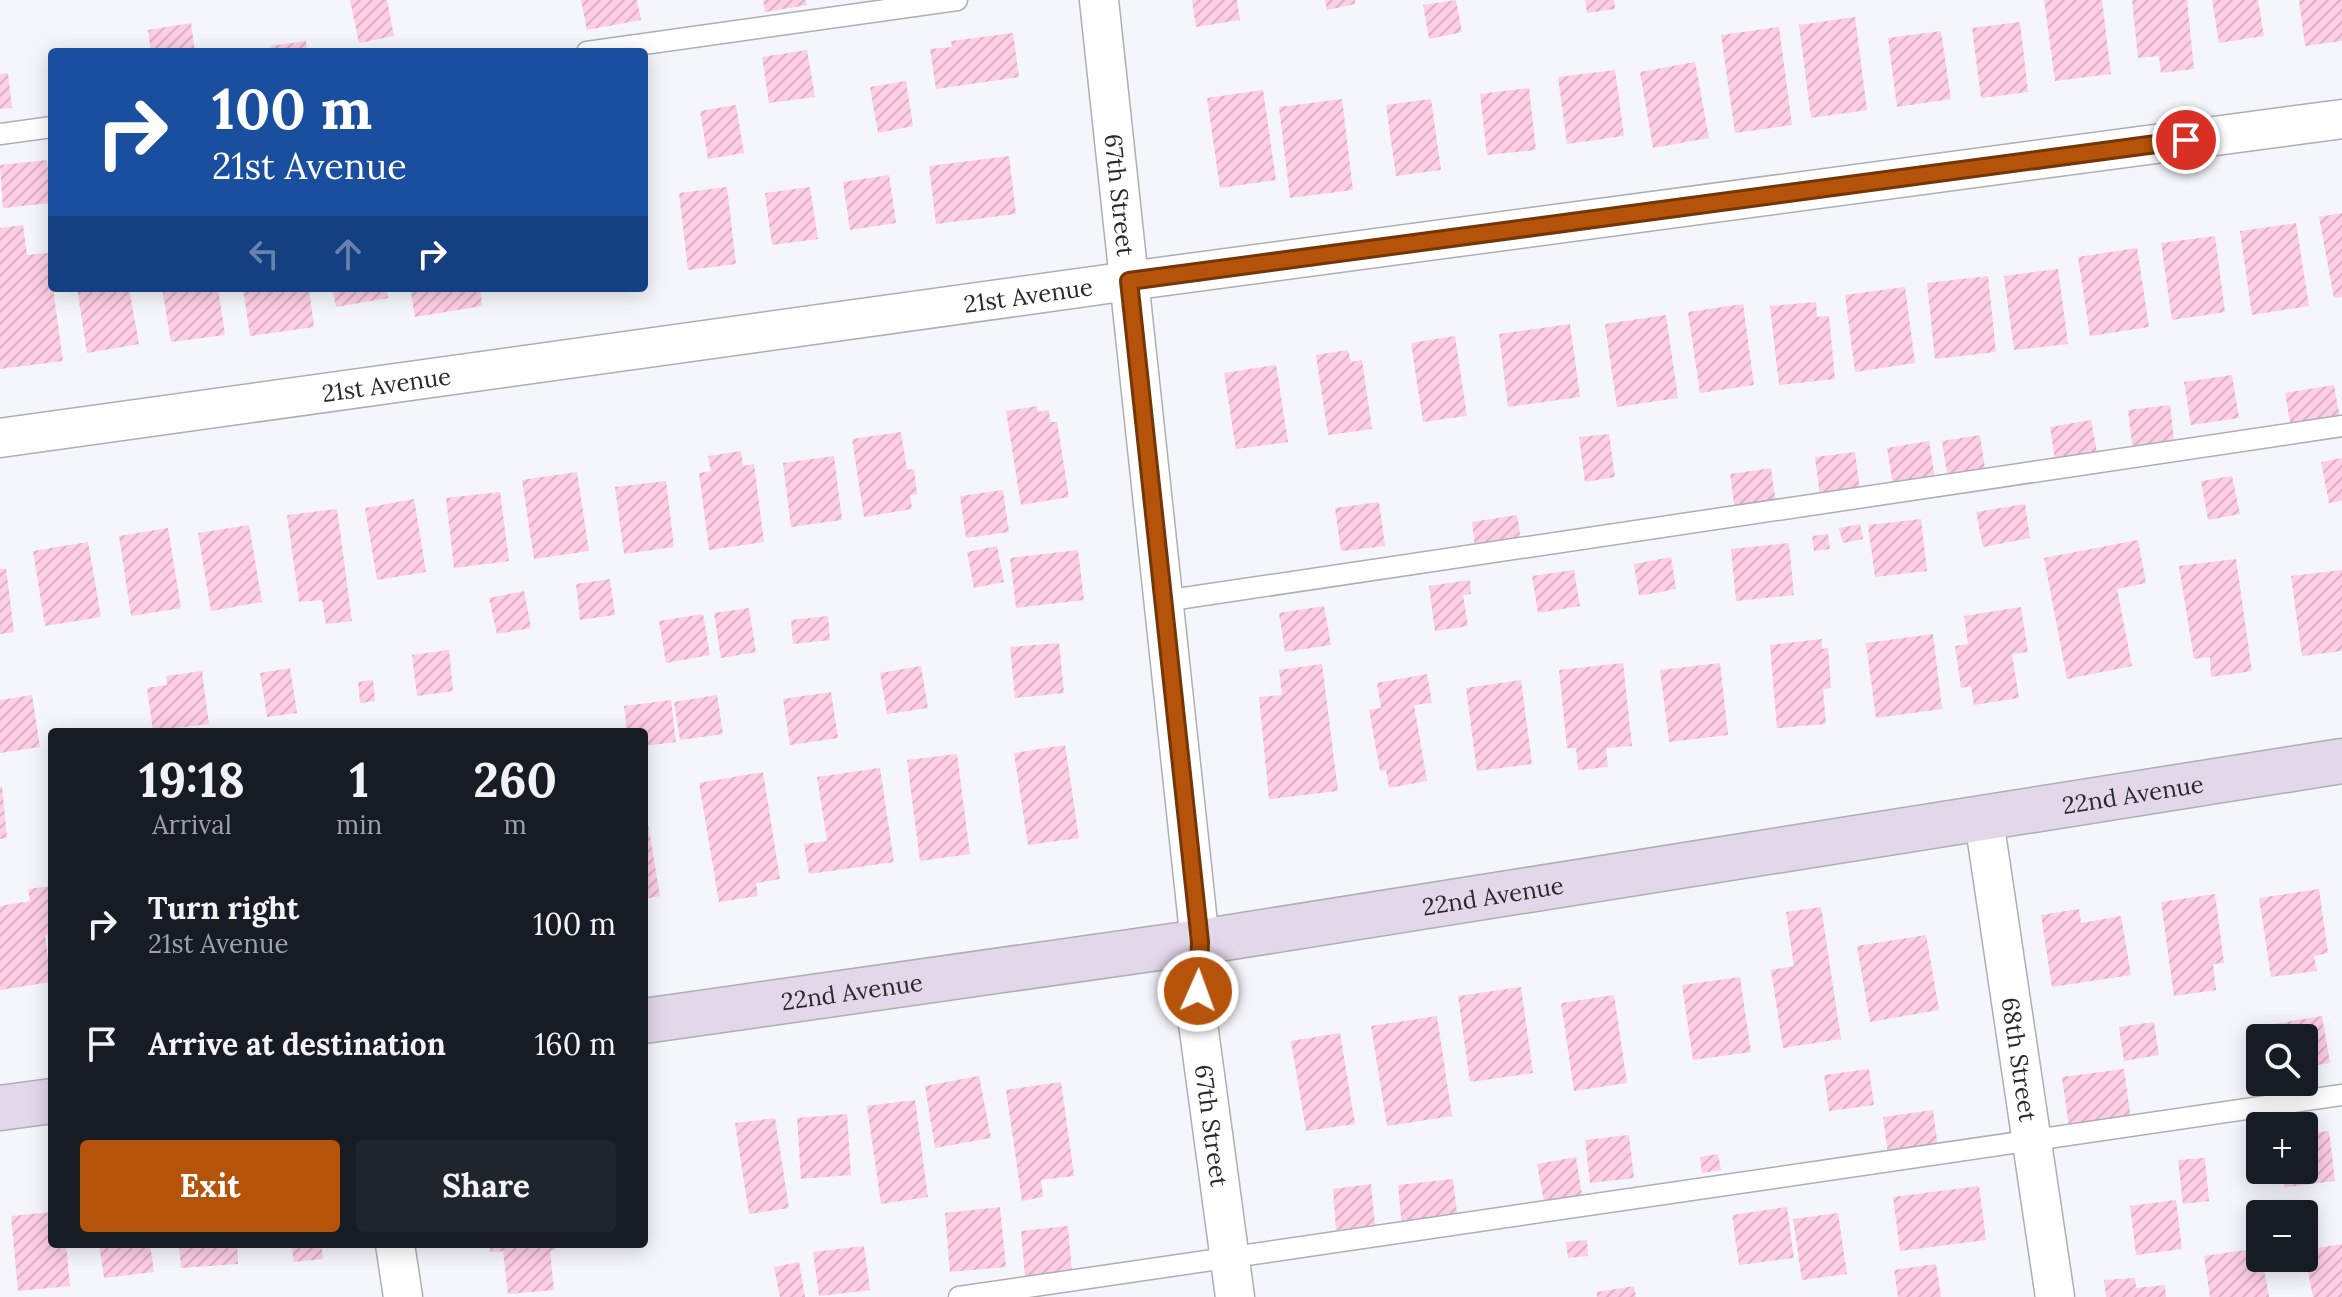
<!DOCTYPE html>
<meta charset="utf-8">
<style>
body{margin:0;font-family:Lora,serif;background:#20242c;color:#f1f3f6;height:100vh;display:flex;flex-direction:column;font-size:30px;white-space:nowrap}
*{box-sizing:border-box;margin:0}
p{font-size:26px;color:#9ea1a6}
.icon{flex:none;width:44px;height:44px;fill:none;stroke:currentColor;stroke-width:2;stroke-linecap:round;stroke-linejoin:round}
.map{position:relative;flex:1;overflow:hidden}
.sheet{position:absolute;left:48px;top:728px;width:600px;height:520px;display:flex;flex-direction:column;background:#171b24;border-radius:8px;box-shadow:0 4px 20px #0003}
.sheet>*{flex:none}
.hud{position:absolute;left:48px;top:48px;width:600px;height:244px;border-radius:8px;box-shadow:0 4px 20px #0003;background:#1a4fa0;color:#fff;overflow:hidden}
.controls{position:absolute;left:2246px;top:1024px;display:grid;gap:16px}
.controls a{display:grid;place-items:center;width:72px;height:72px;border-radius:8px;background:#171b24;box-shadow:0 4px 20px #0003;font-size:40px}
.pin{position:absolute;display:grid;place-items:center;width:68px;height:68px;color:#fff;margin:-34px;border:4px solid #fff;border-radius:50%;box-shadow:0 2px 8px #0007}
.me{position:absolute;width:88px;margin:-44px;rotate:2deg;stroke-linejoin:round;filter:drop-shadow(0 0 6px #0008)}
.turn{display:flex;align-items:center;gap:28px;height:168px;padding:0 32px;font-size:36px}
.turn .icon{width:104px;height:104px;stroke-width:2.5}
.turn b{display:block;font-size:56px;line-height:68px}
.lanes{display:flex;align-items:center;height:76px;padding:0 32px;background:#0003;justify-content:center;gap:40px;direction:ltr}
.lanes .off{opacity:.35}
.eta{display:flex;justify-content:space-evenly;align-items:center;height:136px;text-align:center}
.eta b{font-size:48px;font-weight:700;line-height:56px}
.button{display:flex;gap:16px;margin-top:auto;padding:16px 32px}
.button a{flex:1;height:92px;border-radius:8px;background:#b45309;color:#fff;font-size:32px;font-weight:700;line-height:92px;text-align:center}
.button a+a{background:#20242c;color:#f1f3f6}
ul{padding:0;list-style:none}
li{display:flex;align-items:center;gap:24px;height:120px;padding:0 32px}
li div{flex:1}
li b{display:block;font-size:30px}
li em{font-style:normal}
.map>svg:first-child{display:block}
</style>
<div class="map">
<svg width="2342" height="1297" viewBox="0 0 2342 1297">
<defs>
<pattern id="building-hatch" width="6" height="6" patternUnits="userSpaceOnUse" patternTransform="scale(2)"><rect width="6" height="6" fill="#ffcee5"/><path d="M-1 1l2-2M0 6l6-6M5 7l2-2" fill="none" stroke="#dbb1c5"/></pattern>
</defs>
<rect width="100%" height="100%" fill="#f5f5fc"/>
<path fill="url(#building-hatch)" d="M350,0H387L394,36L359,43Z
M581,0H637L641,20L587,30Z
M763,0H806L807,5L765,12Z
M1192,0H1237L1240,20L1196,27Z
M1325,0H1355V4L1327,10Z
M1456,0L1462,32L1429,39L1423,5Z
M1585,0H1614L1615,9L1587,13Z
M2044,0H2102L2111,74L2055,81Z
M2132,0H2187L2194,69L2161,73L2159,56L2138,58Z
M2212,0H2258L2264,36L2219,43Z
M2299,0H2342V41L2305,46Z
M1855,17L1867,110L1811,118L1799,25Z
M2020,22L2028,92L1981,98L1972,28Z
M191,23L195,52H151L148,30Z
M1779,27L1792,125L1735,133L1721,35Z
M1941,31L1951,99L1897,107L1888,38Z
M1013,33L1019,77L936,89L930,49L952,47L951,41Z
M306,41L307,52H272L271,46Z
M807,50L815,97L769,103L762,57Z
M1695,62L1709,138L1653,148L1640,72Z
M1615,70L1624,136L1567,144L1558,77Z
M8,73L12,108L0,109V74Z
M906,81L913,126L878,133L870,87Z
M1529,88L1536,150L1487,155L1480,94Z
M1263,90L1276,180L1220,188L1207,98Z
M1342,99L1353,190L1290,198L1279,107Z
M1431,99L1441,170L1396,176L1386,105Z
M736,105L744,153L708,159L700,111Z
M1009,156L1016,214L936,224L929,166Z
M47,160L51,203L3,208L0,165Z
M889,175L896,223L850,230L843,182Z
M727,187L736,264L688,270L679,193Z
M810,187L818,239L772,245L765,193Z
M2342,213V297L2334,298L2319,217Z
M2296,223L2309,306L2252,315L2240,231Z
M23,225L27,255L48,253L63,361L0,369V228Z
M2215,236L2225,312L2172,320L2161,243Z
M2137,248L2149,327L2090,336L2078,257Z
M2058,269L2068,344L2014,350L2004,276Z
M1988,276L1996,352L1935,359L1927,283Z
M1905,287L1915,363L1855,372L1845,295Z
M77,288H129L139,344L87,353Z
M162,288H218L225,335L171,342Z
M243,288H309L314,327L250,336Z
M332,288H386L388,298L336,307Z
M410,288H480L482,306L415,317Z
M1816,302L1817,317L1829,316L1835,379L1779,385L1770,306Z
M1743,304L1754,385L1700,393L1688,312Z
M1666,315L1678,398L1617,407L1605,324Z
M1570,324L1580,397L1508,407L1499,334Z
M1455,336L1467,416L1423,422L1411,343Z
M1348,350L1351,362L1362,360L1372,429L1328,435L1316,355Z
M1276,365L1288,442L1236,449L1224,373Z
M2232,375L2239,418L2191,425L2184,382Z
M2334,385L2340,419L2291,427L2285,393Z
M2170,405L2175,447L2133,452L2128,410Z
M1037,406L1038,412L1049,410L1050,422H1057L1069,497L1021,505L1006,411Z
M2091,420L2098,458L2056,466L2050,427Z
M901,432L907,470L914,469L917,494L910,495L912,509L864,517L852,439Z
M1609,434L1615,477L1585,482L1579,437Z
M1980,435L1986,475L1948,480L1942,441Z
M1929,441L1936,485L1894,492L1887,448Z
M741,451L743,466L754,464L764,542L709,550L699,473L711,471L708,456Z
M1855,452L1860,492L1820,497L1815,457Z
M834,456L842,520L791,527L783,463Z
M2342,458V501L2329,503L2321,462Z
M1771,468L1776,504L1735,511L1730,474Z
M577,472L589,551L534,559L522,480Z
M2232,476L2240,514L2208,520L2201,481Z
M666,481L674,547L624,554L615,487Z
M1003,490L1009,532L966,538L960,496Z
M500,492L509,561L454,568L446,498Z
M414,499L426,572L377,580L365,508Z
M1379,502L1385,546L1341,551L1335,508Z
M2025,504L2030,538L1983,547L1976,512Z
M337,509L352,621L326,624L322,600L299,602L287,515Z
M1517,515L1521,541L1475,547L1472,522Z
M1921,519L1927,571L1875,577L1868,525Z
M1860,524L1863,539L1843,543L1839,528Z
M249,525L262,602L211,611L198,533Z
M168,528L181,608L131,616L119,536Z
M1828,534L1830,549L1814,551L1812,536Z
M2138,540L2146,583L2117,589L2132,666L2067,679L2044,558Z
M88,542L101,617L45,626L33,551Z
M1789,543L1794,595L1736,601L1731,549Z
M997,546L1004,582L974,588L967,552Z
M1078,550L1084,600L1016,608L1010,558Z
M1671,557L1676,589L1639,596L1634,564Z
M2236,559L2252,671L2211,677L2210,657L2194,659L2179,566Z
M0,569H6L14,632L0,634Z
M1574,570L1580,606L1538,613L1532,576Z
M2342,570V651L2302,656L2291,576Z
M610,579L615,615L580,620L576,584Z
M1470,580L1471,594L1463,595L1468,626L1435,631L1429,586Z
M524,591L531,628L497,634L489,598Z
M1324,606L1331,645L1285,652L1279,613Z
M2021,607L2028,652L2012,654L2019,698L1974,705L1971,686L1961,688L1955,646L1968,644L1964,616Z
M749,608L756,652L721,658L714,613Z
M703,614L710,655L666,663L659,621Z
M828,616L830,640L793,644L791,620Z
M1933,634L1942,709L1876,718L1866,643Z
M1822,639V649L1828,648L1831,688L1823,689L1826,724L1777,728L1770,645Z
M1059,643L1064,693L1015,698L1010,647Z
M449,650L453,691L417,696L412,655Z
M1623,663L1632,746L1606,748L1608,767L1578,770L1576,748H1567L1559,670Z
M1720,663L1728,735L1669,742L1660,670Z
M1322,664L1338,791L1269,799L1259,697L1282,695L1279,670Z
M921,666L928,708L887,714L880,673Z
M290,668L297,713L267,717L260,673Z
M202,671L209,724L153,731L147,688L167,685L166,676Z
M1427,674L1432,703L1414,705L1427,781L1389,788L1386,770L1380,771L1369,710L1381,708L1377,683Z
M373,680L375,701L360,703L358,682Z
M1521,680L1532,764L1477,771L1466,688Z
M831,692L838,738L790,745L783,699Z
M32,695L40,747L0,753V700Z
M717,695L723,734L680,740L674,702Z
M671,700L676,742L644,746V732H627L624,706Z
M1065,745L1079,838L1028,845L1014,753Z
M957,754L970,854L920,861L907,760Z
M880,768L894,862L809,874L804,844L827,841L817,777Z
M763,772L780,879L756,883L758,896L719,902L699,783Z
M2,786L7,838L0,839V787Z
M644,800L660,896L644,899Z
M52,886V934L45,935L51,982L0,990V906L30,901L28,889Z
M2319,889L2328,953L2314,956L2317,971L2271,977L2259,898Z
M2215,894L2224,963L2213,964L2216,990L2174,996L2161,902Z
M1821,907L1841,1039L1783,1048L1771,970L1794,966L1786,912Z
M2079,909L2081,923L2121,916L2131,975L2052,987L2041,915Z
M1926,935L1939,1010L1870,1022L1857,946Z
M1740,977L1751,1052L1693,1060L1682,985Z
M1521,987L1533,1073L1470,1082L1458,996Z
M1614,995L1627,1083L1574,1091L1561,1003Z
M1437,1016L1452,1116L1387,1126L1371,1026Z
M2322,1016L2330,1063L2304,1067V1038H2265L2263,1026Z
M2154,1022L2159,1055L2124,1061L2119,1027Z
M1340,1033L1355,1124L1306,1131L1291,1041Z
M1869,1069L1874,1105L1829,1111L1824,1075Z
M2124,1069L2131,1120L2069,1128L2062,1077Z
M979,1076L991,1138L935,1148L925,1086Z
M1061,1082L1074,1176L1041,1180L1043,1197L1022,1201L1006,1090Z
M915,1100L928,1197L881,1204L867,1106Z
M1933,1110L1938,1148L1888,1154L1883,1117Z
M847,1114L851,1175L801,1179L797,1118Z
M775,1118L789,1208L749,1214L735,1123Z
M2329,1131L2335,1181L2285,1187L2282,1170H2304V1134Z
M1629,1135L1634,1178L1590,1183L1585,1140Z
M1718,1154L1721,1170L1702,1173L1700,1157Z
M1576,1157L1582,1195L1544,1202L1537,1164Z
M2205,1158L2209,1201L2183,1204L2178,1160Z
M1453,1179L1458,1222L1402,1227L1398,1185Z
M1371,1184L1375,1225L1336,1230L1333,1189Z
M1979,1186L1986,1240L1900,1251L1893,1197Z
M2176,1200L2182,1249L2136,1255L2130,1206Z
M1000,1207L1006,1267L950,1272L945,1213Z
M1787,1207L1794,1258L1739,1265L1732,1215Z
M52,1212V1244H66L70,1286L18,1291L11,1216Z
M1838,1213L1847,1274L1802,1280L1793,1219Z
M1068,1226L1072,1272L1025,1276L1021,1231Z
M1587,1240L1588,1256L1568,1258L1566,1242Z
M99,1244H150L154,1272L104,1278Z
M179,1244H237L238,1264L181,1268Z
M291,1244H321L323,1259L294,1262Z
M490,1244H554L555,1250L550,1251L554,1290L508,1294L503,1251L490,1252Z
M2342,1244V1297H2313L2304,1250Z
M864,1246L870,1290L819,1296L813,1252Z
M2260,1248L2269,1297H2210L2204,1256Z
M799,1262L805,1297H780L774,1267Z
M1936,1264L1941,1297H1898L1894,1270Z
M2135,1278L2136,1288L2165,1285L2166,1297H2106L2104,1280Z
M1634,1286L1636,1297H1597V1292Z"/>
<g fill="none" stroke-linecap="round" stroke-linejoin="round">
<g stroke="#aeafb5" stroke-width="23">
<path id="lane" d="M587,52L957,0
M0,134L52,127
M1164,601L2342,426
M959,1297L2342,1095"/>
</g>
<g stroke="#aeafb5" stroke-width="41">
<g id="street">
<path id="s1" d="M1099,0L1200,942L1197,1016L1235,1297"/>
<path id="s2" d="M0,438L1129,281L2342,119"/>
<path id="s3" d="M1984,820L2055,1297"/>
<path d="M395,1244L403,1297"/>
</g>
</g>
<g stroke="#aeafb5" stroke-width="47">
<g id="secondary">
<path id="s4" d="M644,1021L1200,942L2342,761"/>
<path d="M0,1108L52,1101"/>
</g>
</g>
<use href="#lane" stroke="#fff" stroke-width="20"/>
<use href="#street" stroke="#fff" stroke-width="38"/>
<use href="#secondary" stroke="#e3d7ea" stroke-width="44"/>
</g>
<g fill="none" stroke-linecap="round" stroke-linejoin="round">
<g stroke="#753606" stroke-width="20">
<path id="route" d="M1198,991L1200,942L1129,281L2186,140"/>
</g>
<use href="#route" stroke="#b45309" stroke-width="14"/>
</g>
<g text-anchor="middle" dominant-baseline="central" stroke-width="7" stroke-linejoin="round" paint-order="stroke">
<g font-size="24" fill="#29292b" stroke="#fff">
<text stroke="none"><textPath href="#s1" startOffset="196">67th Street</textPath></text>
<text stroke="none"><textPath href="#s2" startOffset="1038">21st Avenue</textPath></text>
<text stroke="none"><textPath href="#s2" startOffset="390">21st Avenue</textPath></text>
<text stroke="none"><textPath href="#s4" startOffset="1506">22nd Avenue</textPath></text>
<text stroke="none"><textPath href="#s4" startOffset="858">22nd Avenue</textPath></text>
<text stroke="none"><textPath href="#s4" startOffset="210">22nd Avenue</textPath></text>
<text stroke="none"><textPath href="#s3" startOffset="242">68th Street</textPath></text>
<text stroke="none"><textPath href="#s1" startOffset="1132">67th Street</textPath></text>
</g>
</g>
</svg>
<div class="controls">
<a><svg class="icon" aria-label="search" viewBox="0 0 24 24"><circle cx="10" cy="10" r="6"/><path d="M15 15l6 6"/></svg></a>
<a>+</a>
<a>−</a>
</div>
<div class="pin" style="left:2186px;top:140px;background:#d93025"><svg class="icon" aria-label="arrive" viewBox="0 0 24 24"><path d="M6 21V4h12l-3 4 3 4H6"/></svg></div>
<svg class="me" style="left:1198px;top:991px" viewBox="-20 -20 40 40"><circle r="17" fill="#b45309" stroke="#fff" stroke-width="3"/><path d="M0-11L8 9 0 5-8 9z" fill="#fff"/></svg>
<div class="hud">
<div class="turn"><svg class="icon" aria-label="right" viewBox="0 0 24 24"><path d="M7 20v-9h11M14 6l5 5-5 5"/></svg><div><b>100 m</b>21st Avenue</div></div>
<div class="lanes"><svg class="icon off" aria-label="left" viewBox="0 0 24 24"><path d="M17 20v-9H6M10 6l-5 5 5 5"/></svg><svg class="icon off" aria-label="ahead" viewBox="0 0 24 24"><path d="M12 20V5M6 11l6-6 6 6"/></svg><svg class="icon" aria-label="right" viewBox="0 0 24 24"><path d="M7 20v-9h11M14 6l5 5-5 5"/></svg></div>
</div>
<section class="sheet">
<div class="eta">
<div><b>19:18</b><p>Arrival</p></div>
<div><b>1</b><p>min</p></div>
<div><b>260</b><p>m</p></div>
</div>
<ul>
<li><svg class="icon" aria-label="right" viewBox="0 0 24 24"><path d="M7 20v-9h11M14 6l5 5-5 5"/></svg><div><b>Turn right</b><p>21st Avenue</p></div><em>100 m</em></li>
<li><svg class="icon" aria-label="arrive" viewBox="0 0 24 24"><path d="M6 21V4h12l-3 4 3 4H6"/></svg><div><b>Arrive at destination</b></div><em>160 m</em></li>
</ul>
<div class="button"><a>Exit</a><a>Share</a></div>
</section>
</div>
